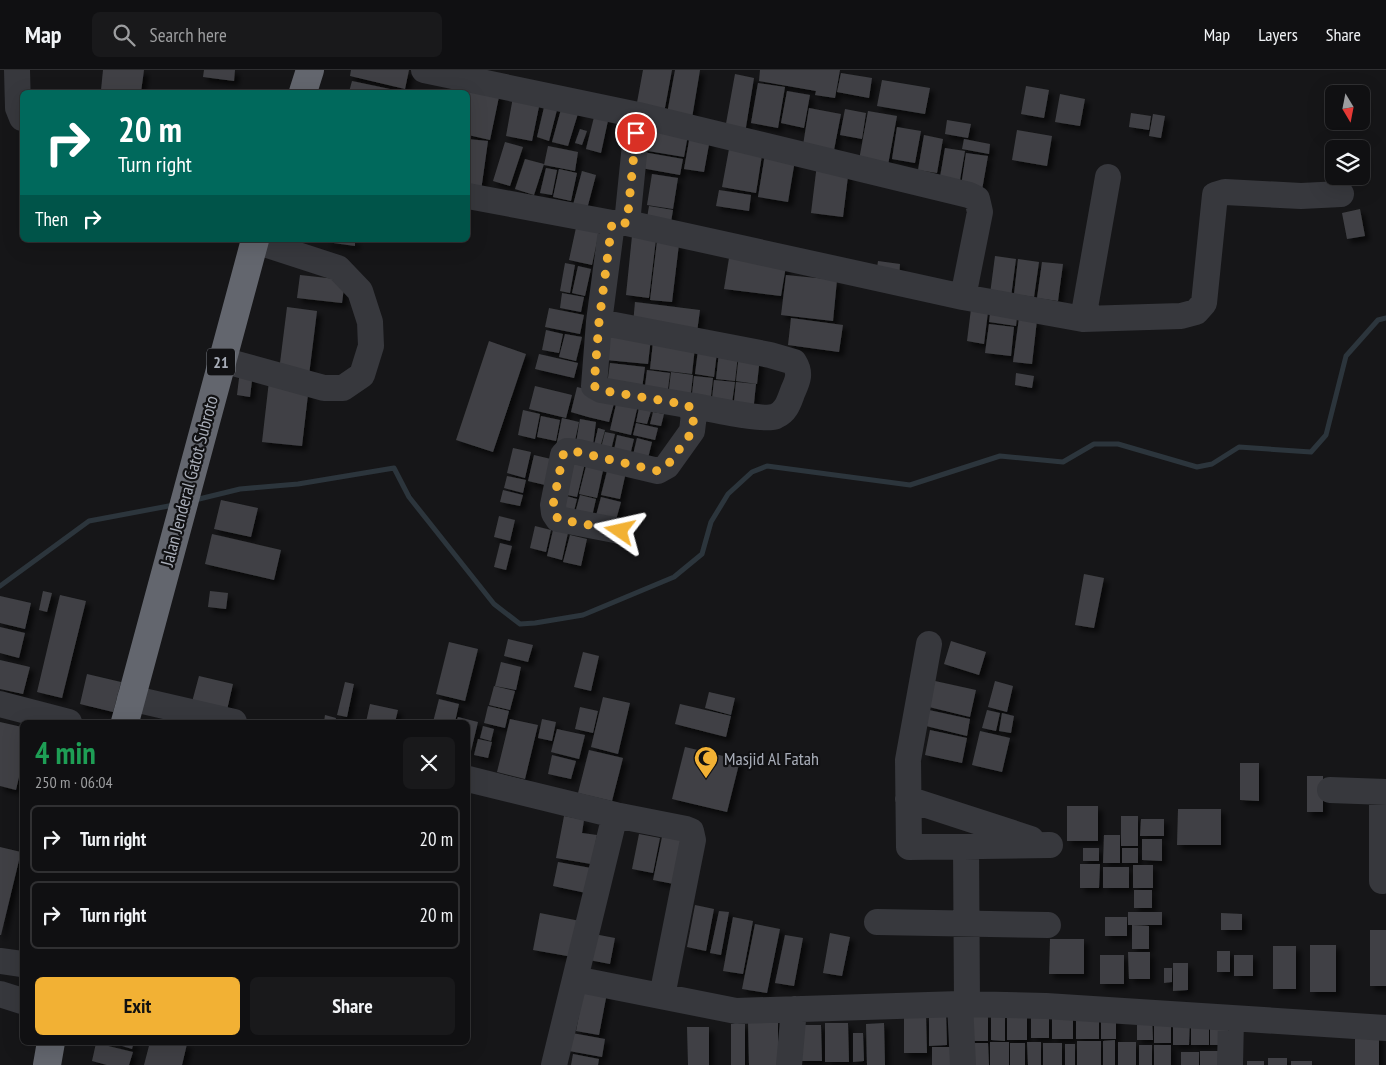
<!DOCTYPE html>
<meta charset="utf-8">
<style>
body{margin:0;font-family:"PT Sans Narrow",sans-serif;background:#19191b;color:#f1f3f6;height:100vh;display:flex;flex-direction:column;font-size:19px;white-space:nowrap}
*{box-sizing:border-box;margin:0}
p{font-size:16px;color:#9c9d9f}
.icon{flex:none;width:28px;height:28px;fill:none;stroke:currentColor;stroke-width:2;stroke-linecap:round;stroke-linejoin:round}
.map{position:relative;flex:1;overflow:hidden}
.panel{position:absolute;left:20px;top:650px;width:450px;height:325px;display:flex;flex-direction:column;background:#101012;border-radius:8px;box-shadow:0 5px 20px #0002,0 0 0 1px #303032}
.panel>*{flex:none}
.top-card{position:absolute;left:20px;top:20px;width:450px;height:152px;border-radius:8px;box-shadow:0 5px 20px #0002,0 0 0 1px #303032;background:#00695c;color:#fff;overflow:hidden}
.needle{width:32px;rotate:170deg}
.buttons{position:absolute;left:1325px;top:15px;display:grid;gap:10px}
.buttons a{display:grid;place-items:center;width:45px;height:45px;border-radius:8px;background:#101012;box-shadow:0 5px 20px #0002,0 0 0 1px #303032;font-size:25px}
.pin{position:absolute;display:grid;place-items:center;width:42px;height:42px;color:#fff;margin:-21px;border:2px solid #fff;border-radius:50%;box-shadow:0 1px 5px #0007}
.me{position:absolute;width:55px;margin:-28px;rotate:281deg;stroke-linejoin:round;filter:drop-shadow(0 0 4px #0008)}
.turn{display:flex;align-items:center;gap:18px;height:105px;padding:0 15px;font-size:22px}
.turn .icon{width:65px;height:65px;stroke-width:2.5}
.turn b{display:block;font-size:35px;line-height:42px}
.then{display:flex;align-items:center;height:48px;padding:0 15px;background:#0003;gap:10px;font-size:19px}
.round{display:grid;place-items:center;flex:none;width:52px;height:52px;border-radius:8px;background:#19191b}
.head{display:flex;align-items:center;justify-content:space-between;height:85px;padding:0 15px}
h1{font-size:30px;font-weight:700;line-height:38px;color:#1e9e55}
.action{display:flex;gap:10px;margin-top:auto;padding:10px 15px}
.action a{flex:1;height:58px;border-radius:8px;background:#f2b134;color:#111;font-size:20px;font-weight:700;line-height:58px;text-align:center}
.action a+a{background:#19191b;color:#f1f3f6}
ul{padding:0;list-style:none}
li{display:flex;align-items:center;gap:15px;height:68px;margin:0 10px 8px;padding:0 5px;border:2px solid #303032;border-radius:8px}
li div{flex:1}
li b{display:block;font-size:19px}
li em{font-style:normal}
header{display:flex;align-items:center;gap:30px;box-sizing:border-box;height:70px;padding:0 25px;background:#101012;border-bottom:1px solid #303032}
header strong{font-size:24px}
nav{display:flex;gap:28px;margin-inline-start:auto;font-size:18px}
.search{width:350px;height:45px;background:#19191b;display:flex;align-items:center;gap:12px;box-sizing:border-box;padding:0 18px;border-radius:8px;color:#9c9d9f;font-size:19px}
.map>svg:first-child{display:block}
</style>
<header>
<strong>Map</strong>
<div class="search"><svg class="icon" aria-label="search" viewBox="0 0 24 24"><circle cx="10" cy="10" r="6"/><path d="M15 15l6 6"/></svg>Search here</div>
<nav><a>Map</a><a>Layers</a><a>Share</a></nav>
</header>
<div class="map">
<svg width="1386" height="995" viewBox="0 0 1386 995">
<defs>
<filter id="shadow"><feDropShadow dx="4.5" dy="4.5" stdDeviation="2.5" flood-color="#0009"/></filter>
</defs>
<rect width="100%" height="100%" fill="#161618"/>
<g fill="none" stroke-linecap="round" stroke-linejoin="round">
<path stroke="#2c353c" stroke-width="5" d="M195,430L240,419L298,414L394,398L409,427L494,534L520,554L535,553L583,545L674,507L702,484L711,452L728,424L752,402L767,396L910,415L1000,386L1063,392L1094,374H1118L1197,397L1212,394L1239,377L1311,382L1326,365L1346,286L1378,250L1386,248
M0,516L89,451L174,435"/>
</g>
<path fill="#404145" filter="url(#shadow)" d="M103,0H144L141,22L101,20Z
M204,0H235L234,11L203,7Z
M351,0H409L405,19L350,6Z
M643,0H672L664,43L636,38Z
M675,0H700L692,48L667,44Z
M760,0H840L835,28L815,25L816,21L759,11Z
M841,3L872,8L869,28L837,22Z
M735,4L754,8L745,63L725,59Z
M882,10L930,18L925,44L877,36Z
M352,11L390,19L389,22H349Z
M758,13L785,17L778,58L751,53Z
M1026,16L1049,20L1044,48L1021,44Z
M787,21L810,25L804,58L781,53Z
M468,22H500L490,70L468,65Z
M1060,24L1085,29L1080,56L1055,52Z
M513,27L540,32L532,71L506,66Z
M563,32L580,37L568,76L552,72Z
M545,33L558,36L549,71L537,67Z
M809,38L841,44L834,80L803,75Z
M845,39L866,43L862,69L840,65Z
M868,41L897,46L888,95L859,90Z
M595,43L609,46L601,83L586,79Z
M1131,43L1151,46L1149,60L1129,57Z
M1153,44L1165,46L1161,68L1149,66Z
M947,50L971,54L968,68L945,64Z
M646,53L689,59L684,87L642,80Z
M897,57L921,61L915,93L892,89Z
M580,59L587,61L582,75L575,73Z
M1017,60L1052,66L1047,96L1012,90Z
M690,65L710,69L704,102L684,99Z
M924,65L943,69L937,103L918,100Z
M468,69L488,71L481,121L468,119Z
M964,69L990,74L989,84L962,79Z
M505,72L523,77L510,116L493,111Z
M548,76L578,82L575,101L544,95Z
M945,78L965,81L960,110L940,107Z
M729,79L762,85L756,123L722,117Z
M643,82L683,89L680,105L641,98Z
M966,83L988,86L982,120L961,116Z
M765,84L795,90L788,132L758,127Z
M525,89L544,94L534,125L515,119Z
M817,94L849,98L843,147L811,143Z
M546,98L557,100L552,125L540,123Z
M559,99L577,103L571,131L553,127Z
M582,101L596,105L587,139L573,135Z
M652,104L678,108L673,139L647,135Z
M719,120L751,125L749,141L716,136Z
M649,136L673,140L670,158L646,154Z
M1360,139L1365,166L1347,169L1342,143Z
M577,153L600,157L592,195L569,190Z
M632,166L656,169L649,228L626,225Z
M326,170H355V176L326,172Z
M657,171L679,174L672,232L650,230Z
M995,186L1016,189L1011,227L990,224Z
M729,188L786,196L781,226L724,219Z
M1018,189L1039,192L1034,227L1014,224Z
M878,191L900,194L899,207L876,205Z
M1042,192L1063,194L1058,231L1037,228Z
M565,193L575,195L570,223L560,221Z
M578,196L591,199L585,226L572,223Z
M300,205L345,210L342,233L297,228Z
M786,205L837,210L833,251L781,245Z
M562,223L584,227L581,242L560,238Z
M635,232L700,240L697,262L633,254Z
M287,237L317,241L309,305L279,301Z
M549,238L584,245L580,264L545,257Z
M971,239L988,242L984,274L967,271Z
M990,244L1017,247L1016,256L989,252Z
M791,248L843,255L839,282L788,275Z
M1019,248L1037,250L1032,294L1013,292Z
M989,254L1014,257L1011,286L985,283Z
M546,260L563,264L559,283L542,280Z
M610,263L651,268L648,294L606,290Z
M565,264L582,267L576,291L559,287Z
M489,271L526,284L493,382L456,370Z
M653,272L695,277L692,304L650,299Z
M698,280L717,282L714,307L695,304Z
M719,282L738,285L735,311L716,309Z
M539,284L578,293L574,308L535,299Z
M739,284L760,287L757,314L736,311Z
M610,293L645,297L642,319L607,315Z
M240,300L253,302L250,327L237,325Z
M647,300L670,303L667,327L644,324Z
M671,302L693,305L690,331L668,328Z
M1016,303L1034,306L1032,318L1015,315Z
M694,306L713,308L710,335L691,333Z
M714,310L735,312L731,340L711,338Z
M269,311L309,316L302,376L262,372Z
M736,312L756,314L753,343L733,341Z
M535,316L572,325L566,348L529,339Z
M577,317L616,326L609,352L588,347L591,335L588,347L571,342Z
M617,330L638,335L631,365L610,360Z
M639,338L651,341L647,354L636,352Z
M523,340L540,344L535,369L518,365Z
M653,342L664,344L661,356L650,354Z
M541,346L560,350L556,371L537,367Z
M562,348L579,352L573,380L556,377Z
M580,349L596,352L592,382L575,379Z
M636,353L658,358L655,370L633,365Z
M598,358L605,360L598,385L592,384Z
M605,362L615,364L609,388L599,386Z
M617,365L634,369L628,394L612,390Z
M637,368L652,372L646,396L631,393Z
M513,378L531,382L525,408L507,403Z
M534,385L551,389L545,415L528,411Z
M570,389L585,393L577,427L562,424Z
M587,392L604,396L597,428L579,424Z
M608,397L626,402L620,429L601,425Z
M507,406L526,410L523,423L504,418Z
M503,420L523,425L520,436L500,432Z
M563,425L577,429L572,449L558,446Z
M580,425L596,429L591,451L574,447Z
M601,427L621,432L614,457L594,453Z
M221,430L258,438L251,467L214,459Z
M499,446L515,450L510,471L494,467Z
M535,456L551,460L546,482L530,478Z
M553,460L568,463L562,490L547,486Z
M212,464L281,480L274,510L205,494Z
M570,465L587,469L581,496L563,492Z
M500,473L512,476L506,500L494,497Z
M1084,504L1104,508L1094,558L1075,555Z
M43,521L52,523L47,542L39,540Z
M210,521L228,523L226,539L208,537Z
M60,525L86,531L62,628L37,622Z
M0,526L31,533L25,559L0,553Z
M0,557L25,563L19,588L0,583Z
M508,569L533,575L528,592L504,586Z
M951,571L986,582L979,605L944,594Z
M449,572L478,579L465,631L436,624Z
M583,582L599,586L591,621L574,617Z
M0,590L30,597L23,624L0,619Z
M501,592L521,597L516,620L495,616Z
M87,604L121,612L113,642L80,634Z
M199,606L233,614L227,640L192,632Z
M935,611L976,620L970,647L929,637Z
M995,611L1013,616L1007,642L988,637Z
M345,612L354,614L347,647L337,645Z
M494,616L515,621L510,640L489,635Z
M709,622L735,628L731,645L705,638Z
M603,627L630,633L618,684L591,677Z
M439,629L459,634L455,652H433Z
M370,634L398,640L395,652H366Z
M680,634L731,646L726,667L675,654Z
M488,636L509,641L505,658L484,653Z
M580,637L598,641L593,663L575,659Z
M929,640L970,649L967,666L926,656Z
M987,640L1000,643L996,661L982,658Z
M1002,643L1014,646L1011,663L999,661Z
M325,645L336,648L335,652H324Z
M458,647L478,652L470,685H468V652H456Z
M510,649L538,655L525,709L497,702Z
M542,649L556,652L552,671L538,668Z
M0,652L22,657V694L16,720L0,716Z
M483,656L494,659L491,671L480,668Z
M557,659L585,665L579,689L551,682Z
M930,660L967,668L962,693L925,685Z
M980,661L1010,668L1002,702L972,695Z
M478,669L492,672L488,688L474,685Z
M685,677L740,690L727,742L672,729Z
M589,680L623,688L612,731L578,723Z
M552,685L576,691L571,709L548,704Z
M1240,693H1259V731L1240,730Z
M1307,706H1323V742H1307Z
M1067,736H1098V771H1067Z
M1178,739H1221V775H1177Z
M564,746L584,750L582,763L597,765L591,794L556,788Z
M1121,746H1138V776H1121Z
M1141,749H1164V766H1140Z
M639,764L660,768L653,803L632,799Z
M1104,765H1120V793H1103Z
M662,767L688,771L679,815L653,810Z
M1142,769H1162V791L1142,790Z
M0,777L21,782L1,865H0Z
M1083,778H1099V791H1083Z
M1122,778H1138V793H1122Z
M558,792L591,798L586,823L553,816Z
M1080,794H1100L1099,818H1080Z
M1133,795H1153V818H1133Z
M1103,797H1129V818H1103Z
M1134,820H1152V838H1134Z
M695,835L714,839L706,881L687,877Z
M719,841L729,842L721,885L710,883Z
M1128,842H1162V855H1128Z
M540,843L580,851L573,887L533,880Z
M1221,843L1242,844V860H1221Z
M733,847L753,851L743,904L723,901Z
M1105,847H1127V866H1105Z
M755,854L780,859L767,923L742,919Z
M1132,855L1149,856V879H1132Z
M1370,860H1386V916H1370Z
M830,863L850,867L842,906L823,903Z
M594,864L615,868L610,894L589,890Z
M785,865L803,868L794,916L775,913Z
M1050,869H1084V904H1049Z
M1310,875H1336V922H1310Z
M1273,876H1296V919H1273Z
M1217,881H1230V902H1217Z
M1128,882H1150V909H1129Z
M1100,885H1124V914H1100Z
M1234,885H1253V906H1234Z
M1173,893H1188V920L1173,921Z
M1164,898H1172V912L1164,913Z
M584,919L607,923L599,965L576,961Z
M1007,941H1027V970H1007Z
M1076,941H1099V969H1076Z
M929,942H946L947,975L929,976Z
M967,942H988V971H966Z
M991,943H1005V971L991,970Z
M1052,943H1073V969H1052Z
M1031,944H1049V968H1031Z
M1101,944H1116V969H1101Z
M926,946L927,983H904V947Z
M1173,947H1190L1189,975H1173Z
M1137,948H1152L1153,970H1137Z
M1154,948H1171V973H1154Z
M778,950V995H749L748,951Z
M1191,950H1209V975H1191Z
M1210,951H1228V975H1210Z
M825,953H848L849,992H825Z
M884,953L885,995H867L866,954Z
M731,954H745V995H731Z
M797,955H821L822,991H797Z
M687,957H709V995H688Z
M572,963L605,969L602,987L569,981Z
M853,963H863L864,991L853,992Z
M1355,965H1379V995H1355Z
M1115,970V995H1103V971Z
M1077,971H1101V995H1077Z
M109,972H134L132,979Z
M150,972L187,974L182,995H144Z
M990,972H1009V995H990Z
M1027,972H1041V995H1028Z
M1118,972H1136V995H1118Z
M96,973L133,982L129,995H107L92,991Z
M966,973H988L989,995H966Z
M1010,973H1025V995H1010Z
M1043,973H1062V995H1043Z
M1065,974H1075V995H1065Z
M1139,975H1152V995H1139Z
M1154,975H1171V995H1154Z
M932,977H952V995H932Z
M1200,981H1219V995H1200Z
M1181,982H1199V995H1181Z
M573,984L599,989L598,995H571Z
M1268,988H1287V995H1268Z
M1247,991H1264V995H1247Z
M1291,991H1312V995H1291Z"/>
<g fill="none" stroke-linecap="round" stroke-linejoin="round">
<path stroke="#37383d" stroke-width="26" d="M17,0L18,38L22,48
M424,0L638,45L969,125L977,129L980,142L963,227
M468,126L612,153H627L963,227L1083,249L1181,246L1196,242L1204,233L1215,125L1225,122L1301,126L1341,124
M612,153L599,252L594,316L601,320L687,335L694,344L692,361L667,396L658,401L578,382L567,381L563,385L553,435L554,443L558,449L620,461
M627,153L638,45
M1083,249L1108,107
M599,252L770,285L794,292C801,303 798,310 793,321C789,331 787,341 776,346C764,352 704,337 687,335
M222,290L324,318H343L362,305L371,276L370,252L360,221L338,198L255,171
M929,574L908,690L909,777L1050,775
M130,628L234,652
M0,634L69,652
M468,709L615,745L575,909L736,941L960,934L1046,936L1386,958
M1330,720L1386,722
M908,729L1031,769
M615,745L686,759L691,761L693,770L662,926
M966,777L967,934
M1382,811V722
M877,852L1048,855
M0,891L22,894
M0,924L22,931
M960,934L963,995
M554,995L575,909
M789,995L794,939
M1230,995L1231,949"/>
<path stroke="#63666e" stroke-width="28" d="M303,22L310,0
M125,652L255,170
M47,995L51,972"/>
</g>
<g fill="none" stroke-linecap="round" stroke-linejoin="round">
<path stroke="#f2b134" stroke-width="9" stroke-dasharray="0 16.2" d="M620,461L558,449L554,442L553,435L563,385L567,381L578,382L658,401L667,396L692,362L694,344L688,335L600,320L594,316L599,252L612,153H627L636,63"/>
</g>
<defs>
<g id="mosque-pin" transform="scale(1.25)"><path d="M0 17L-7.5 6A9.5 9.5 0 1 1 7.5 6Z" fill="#f2b134" stroke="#111113"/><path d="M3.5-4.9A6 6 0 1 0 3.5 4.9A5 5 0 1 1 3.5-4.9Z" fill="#111"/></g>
</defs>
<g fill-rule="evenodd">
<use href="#mosque-pin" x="706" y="688"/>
</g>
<g text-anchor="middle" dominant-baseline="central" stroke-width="4.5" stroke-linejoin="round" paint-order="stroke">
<rect fill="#111113" stroke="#7b7e86" stroke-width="1" x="207" y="278.5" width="28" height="27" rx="4"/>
<g font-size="16" font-weight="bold" fill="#a8adb8">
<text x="221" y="292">21</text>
</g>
<g font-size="18" fill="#a8adb8" stroke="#111113">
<text transform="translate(189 411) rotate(-75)">Jalan Jenderal Gatot Subroto</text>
</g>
<g font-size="18" fill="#a8adb8" stroke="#111113" text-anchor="start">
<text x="724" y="688">Masjid Al Fatah</text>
</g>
</g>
</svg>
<div class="buttons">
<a><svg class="needle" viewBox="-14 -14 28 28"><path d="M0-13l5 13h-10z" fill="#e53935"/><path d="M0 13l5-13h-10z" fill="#9c9d9f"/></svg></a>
<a><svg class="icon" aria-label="layers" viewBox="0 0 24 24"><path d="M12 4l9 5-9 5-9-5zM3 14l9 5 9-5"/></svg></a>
</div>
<div class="pin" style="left:636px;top:63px;background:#d93025"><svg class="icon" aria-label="arrive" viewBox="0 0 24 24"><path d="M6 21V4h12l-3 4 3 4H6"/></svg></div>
<svg class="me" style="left:620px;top:461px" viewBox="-20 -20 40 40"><path d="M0-17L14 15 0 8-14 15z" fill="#f2b134" stroke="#fff" stroke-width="4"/></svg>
<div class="top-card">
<div class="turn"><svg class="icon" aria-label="right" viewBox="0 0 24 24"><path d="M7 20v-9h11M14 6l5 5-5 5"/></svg><div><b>20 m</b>Turn right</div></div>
<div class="then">Then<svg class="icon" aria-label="right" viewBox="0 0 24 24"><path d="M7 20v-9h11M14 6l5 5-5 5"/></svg></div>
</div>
<section class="panel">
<div class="head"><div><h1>4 min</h1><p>250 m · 06:04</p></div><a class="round"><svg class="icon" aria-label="close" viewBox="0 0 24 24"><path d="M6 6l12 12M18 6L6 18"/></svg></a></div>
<ul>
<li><svg class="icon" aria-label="right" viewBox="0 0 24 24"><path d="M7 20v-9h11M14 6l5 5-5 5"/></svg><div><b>Turn right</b></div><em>20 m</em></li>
<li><svg class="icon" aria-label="right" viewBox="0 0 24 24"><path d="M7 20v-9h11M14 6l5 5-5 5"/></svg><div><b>Turn right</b></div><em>20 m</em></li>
</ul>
<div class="action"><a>Exit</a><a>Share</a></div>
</section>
</div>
